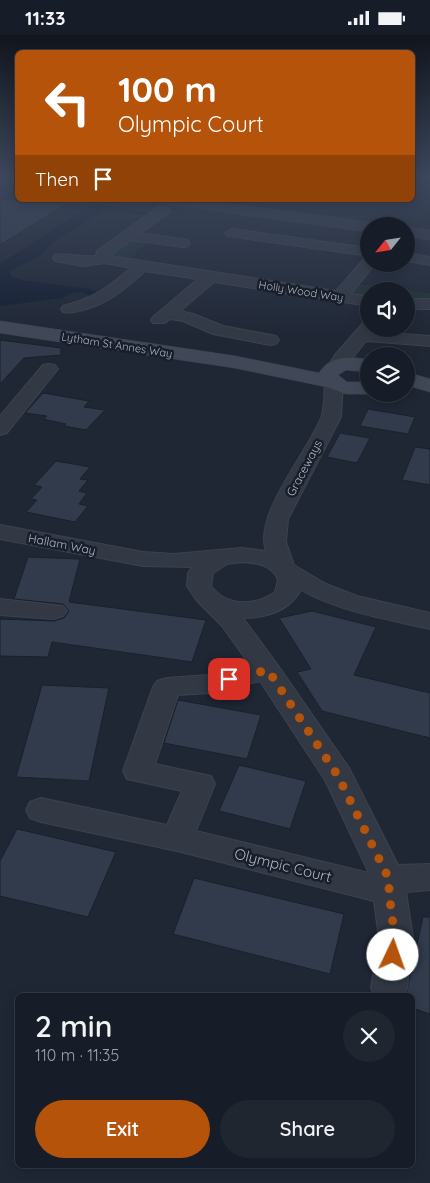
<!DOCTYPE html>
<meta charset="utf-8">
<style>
body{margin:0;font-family:Quicksand,sans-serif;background:#202630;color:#f1f3f6;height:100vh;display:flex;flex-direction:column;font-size:19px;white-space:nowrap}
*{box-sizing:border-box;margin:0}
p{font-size:16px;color:#9ea2a8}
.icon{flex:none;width:28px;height:28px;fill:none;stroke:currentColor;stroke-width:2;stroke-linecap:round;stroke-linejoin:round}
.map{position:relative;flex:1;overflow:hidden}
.sheet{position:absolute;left:15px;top:958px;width:400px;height:175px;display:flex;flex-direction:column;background:#171d28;border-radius:8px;box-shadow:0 2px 12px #0003,0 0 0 1px #363b45}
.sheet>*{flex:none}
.hud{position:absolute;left:15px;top:15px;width:400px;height:152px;border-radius:8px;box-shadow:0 2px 12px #0003,0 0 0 1px #363b45;background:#b45309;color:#fff;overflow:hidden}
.needle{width:32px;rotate:240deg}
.tools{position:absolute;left:360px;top:182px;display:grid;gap:10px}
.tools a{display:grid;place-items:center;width:55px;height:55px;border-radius:50%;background:#171d28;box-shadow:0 2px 12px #0003,0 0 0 1px #363b45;font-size:25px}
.pin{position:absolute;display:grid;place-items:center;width:42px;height:42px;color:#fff;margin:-21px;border-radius:10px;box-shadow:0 2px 8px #0006}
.me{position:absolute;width:55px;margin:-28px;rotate:3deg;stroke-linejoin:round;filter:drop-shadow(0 0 4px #0008)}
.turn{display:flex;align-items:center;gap:18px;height:105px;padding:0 20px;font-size:22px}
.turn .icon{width:65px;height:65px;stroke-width:2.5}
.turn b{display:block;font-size:35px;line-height:42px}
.then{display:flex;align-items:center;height:48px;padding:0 20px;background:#0003;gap:10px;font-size:19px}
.round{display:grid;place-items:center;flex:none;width:52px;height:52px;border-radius:26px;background:#202630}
.head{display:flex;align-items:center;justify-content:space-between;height:85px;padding:0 20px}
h1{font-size:30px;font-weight:600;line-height:38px}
.action{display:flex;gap:10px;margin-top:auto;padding:10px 20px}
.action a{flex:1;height:58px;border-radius:30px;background:#b45309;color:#fff;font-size:20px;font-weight:600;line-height:58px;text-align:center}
.action a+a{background:#202630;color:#f1f3f6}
.status{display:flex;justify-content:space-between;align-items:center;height:35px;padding:0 25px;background:#171d28;direction:ltr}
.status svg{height:14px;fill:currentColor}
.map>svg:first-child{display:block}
</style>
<div class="status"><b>11:33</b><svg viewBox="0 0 49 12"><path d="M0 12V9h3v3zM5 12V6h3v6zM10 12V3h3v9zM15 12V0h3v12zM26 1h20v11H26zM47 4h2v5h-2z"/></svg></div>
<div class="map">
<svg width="430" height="1148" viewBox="0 0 430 1148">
<rect width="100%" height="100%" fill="#1f2735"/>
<path fill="#213236" d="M135,205L143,207L146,210L137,215L134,221L125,223L113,220V217L130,206Z
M359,250H373L430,258V268L406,267V256H369V263L355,260L353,257Z"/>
<path fill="#131e31" d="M97,169L141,176L150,180L110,176L102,177L59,203L38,222L9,236L12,242L22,245L91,254L98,258L82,265L79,264L88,262L89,260C79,255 72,256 63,263L0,271V229L89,171Z"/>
<path fill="#313b4c" stroke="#1a202c" d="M0,165H73L0,210Z
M0,305L61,313V320L24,323L0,349Z
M43,358L89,366L84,372L105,375L86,395L64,391L66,389L43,384L47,381L25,378Z
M368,374L415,382L408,399L360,391Z
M340,398L370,403L357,428L327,422Z
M415,412L430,414V450L402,445Z
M56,426L90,432L80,444L88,445L79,456L87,458L79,469L88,471L75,487L26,477L37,465L31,464L42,452L34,450Z
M28,522L80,524L69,567L206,585L192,627L52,607L48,622L0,621V584L54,586L64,583L69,576L63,569L14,564Z
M312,576L376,592L354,640L430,658V703L322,676L297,637L311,634L279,583Z
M42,650L109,653L89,746L16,742Z
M178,665L261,680L247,724L164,708Z
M239,730L306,746L290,794L219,776Z
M17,794L116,817L88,882L0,861V826Z
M194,843L344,879L330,939L173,899Z
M423,882H430V979L412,973V960H406Z"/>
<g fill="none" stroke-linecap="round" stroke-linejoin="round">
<g stroke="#3c424f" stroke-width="2">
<path id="minor" d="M163,171L170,175L168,178L141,198L188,205L190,208L188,211L183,212L131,205L110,221L336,256L364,224L369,223V229H375L351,259L369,261V271L214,247L180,276L193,279L223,291L276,301L279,305L276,309L270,310L213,299L183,286L170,284L165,288H153L151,285L153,282L198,244L145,236C125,254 109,268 83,275C76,277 70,279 63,277L61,274L63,271C95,262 106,254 131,233L105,228L83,231L55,226L53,223L55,220C66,217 81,223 96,221L97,216L158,172Z
M232,194L369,213V221L227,201L225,198Z
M406,218L430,222V230L406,226Z
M406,264H430V274H406Z
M369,287V294H376L374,297L430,301V311L366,306L343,335L337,336L331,335L328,331L335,320L363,288Z
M49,329L55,330L58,334L7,398L0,400V381L43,330Z
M334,342L340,344L343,348L341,382L288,484L286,507L294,530L326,549L357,561L430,578V594C386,584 340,577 301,555C289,576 266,583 243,583L277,629L349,733L398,830L430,829V855L406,857L413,903L407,953L404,960H374L371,953L379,903L374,866L177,816L41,787L30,783L26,775L30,767L41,763L167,790L182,756L127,744L123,736L153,652L157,646L167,643L209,640L250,630L222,591L197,566L187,551L188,538L192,532L143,531L0,504V490L143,517L174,519L242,513L266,516C253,480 307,418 321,383C325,372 324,359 325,348L328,344ZM242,527C257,528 273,530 278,545L275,557C255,571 227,572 211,551L213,538L227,529ZM260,646L325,745L369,838L196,796L215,749L211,741L155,729L178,660L209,658Z
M0,564L63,571L67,576L63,581L54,584L0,580Z"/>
</g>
<g stroke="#3c424f" stroke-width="1">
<path id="tertiary" d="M0,141H18V149L0,147Z
M158,165H198L369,187L376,191H369V197L165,169L160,168Z
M406,192L430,195V205L406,202Z"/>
</g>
<g stroke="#3c424f" stroke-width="1">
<path id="secondary" d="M0,286L235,321L319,338C329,321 351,321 369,325V337L346,335L338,340L347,347H369V359H370H346L327,352L235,333L0,298Z
M406,337L430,344V357L406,350Z"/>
</g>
<use href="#minor" fill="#323945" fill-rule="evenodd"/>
<use href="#tertiary" fill="#323945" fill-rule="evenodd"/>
<use href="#secondary" fill="#404858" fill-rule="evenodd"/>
</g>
<linearGradient id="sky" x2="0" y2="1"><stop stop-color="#11151d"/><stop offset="0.47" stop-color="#3c475c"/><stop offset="1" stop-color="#3c475c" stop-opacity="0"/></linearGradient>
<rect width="430" height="302" fill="url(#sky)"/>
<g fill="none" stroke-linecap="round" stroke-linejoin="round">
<path stroke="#b45309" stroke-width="9" stroke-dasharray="0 16.2" d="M229,644L268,635L338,741L389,844C388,870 397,894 393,920"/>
</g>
<g text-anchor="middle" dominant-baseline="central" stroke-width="5" stroke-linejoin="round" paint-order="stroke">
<g font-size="11" fill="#acb3c3" stroke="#181e2a">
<text transform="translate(301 256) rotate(9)">Holly Wood Way</text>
<text transform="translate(117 310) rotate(9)">Lytham St Annes Way</text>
</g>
<g font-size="12" fill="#acb3c3" stroke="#181e2a">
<text transform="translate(304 433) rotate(-62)">Graceways</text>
<text transform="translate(62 509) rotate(11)">Hallam Way</text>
</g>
<g font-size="15" fill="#acb3c3" stroke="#181e2a">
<text transform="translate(283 830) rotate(14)">Olympic Court</text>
</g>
</g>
</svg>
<div class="tools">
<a><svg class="needle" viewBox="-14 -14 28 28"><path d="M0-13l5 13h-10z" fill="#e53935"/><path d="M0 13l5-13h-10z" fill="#9ea2a8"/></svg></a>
<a><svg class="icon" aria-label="sound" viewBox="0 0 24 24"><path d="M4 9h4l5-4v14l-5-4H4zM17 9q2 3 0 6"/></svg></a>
<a><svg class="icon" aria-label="layers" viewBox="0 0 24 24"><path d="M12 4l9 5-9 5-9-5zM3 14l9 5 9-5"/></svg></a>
</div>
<div class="pin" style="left:229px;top:644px;background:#d93025"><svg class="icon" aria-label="arrive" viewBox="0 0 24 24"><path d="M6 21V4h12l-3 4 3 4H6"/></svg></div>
<svg class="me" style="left:393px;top:920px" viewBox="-20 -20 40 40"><circle r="19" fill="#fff"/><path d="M0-13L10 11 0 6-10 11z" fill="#b45309"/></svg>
<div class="hud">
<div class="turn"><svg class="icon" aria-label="left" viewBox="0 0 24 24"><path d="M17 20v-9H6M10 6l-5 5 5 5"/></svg><div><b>100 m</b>Olympic Court</div></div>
<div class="then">Then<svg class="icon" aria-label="arrive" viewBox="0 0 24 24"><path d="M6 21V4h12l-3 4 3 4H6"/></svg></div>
</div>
<section class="sheet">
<div class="head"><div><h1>2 min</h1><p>110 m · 11:35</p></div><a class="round"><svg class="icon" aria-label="close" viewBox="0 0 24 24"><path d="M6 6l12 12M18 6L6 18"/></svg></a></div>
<div class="action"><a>Exit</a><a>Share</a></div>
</section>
</div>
